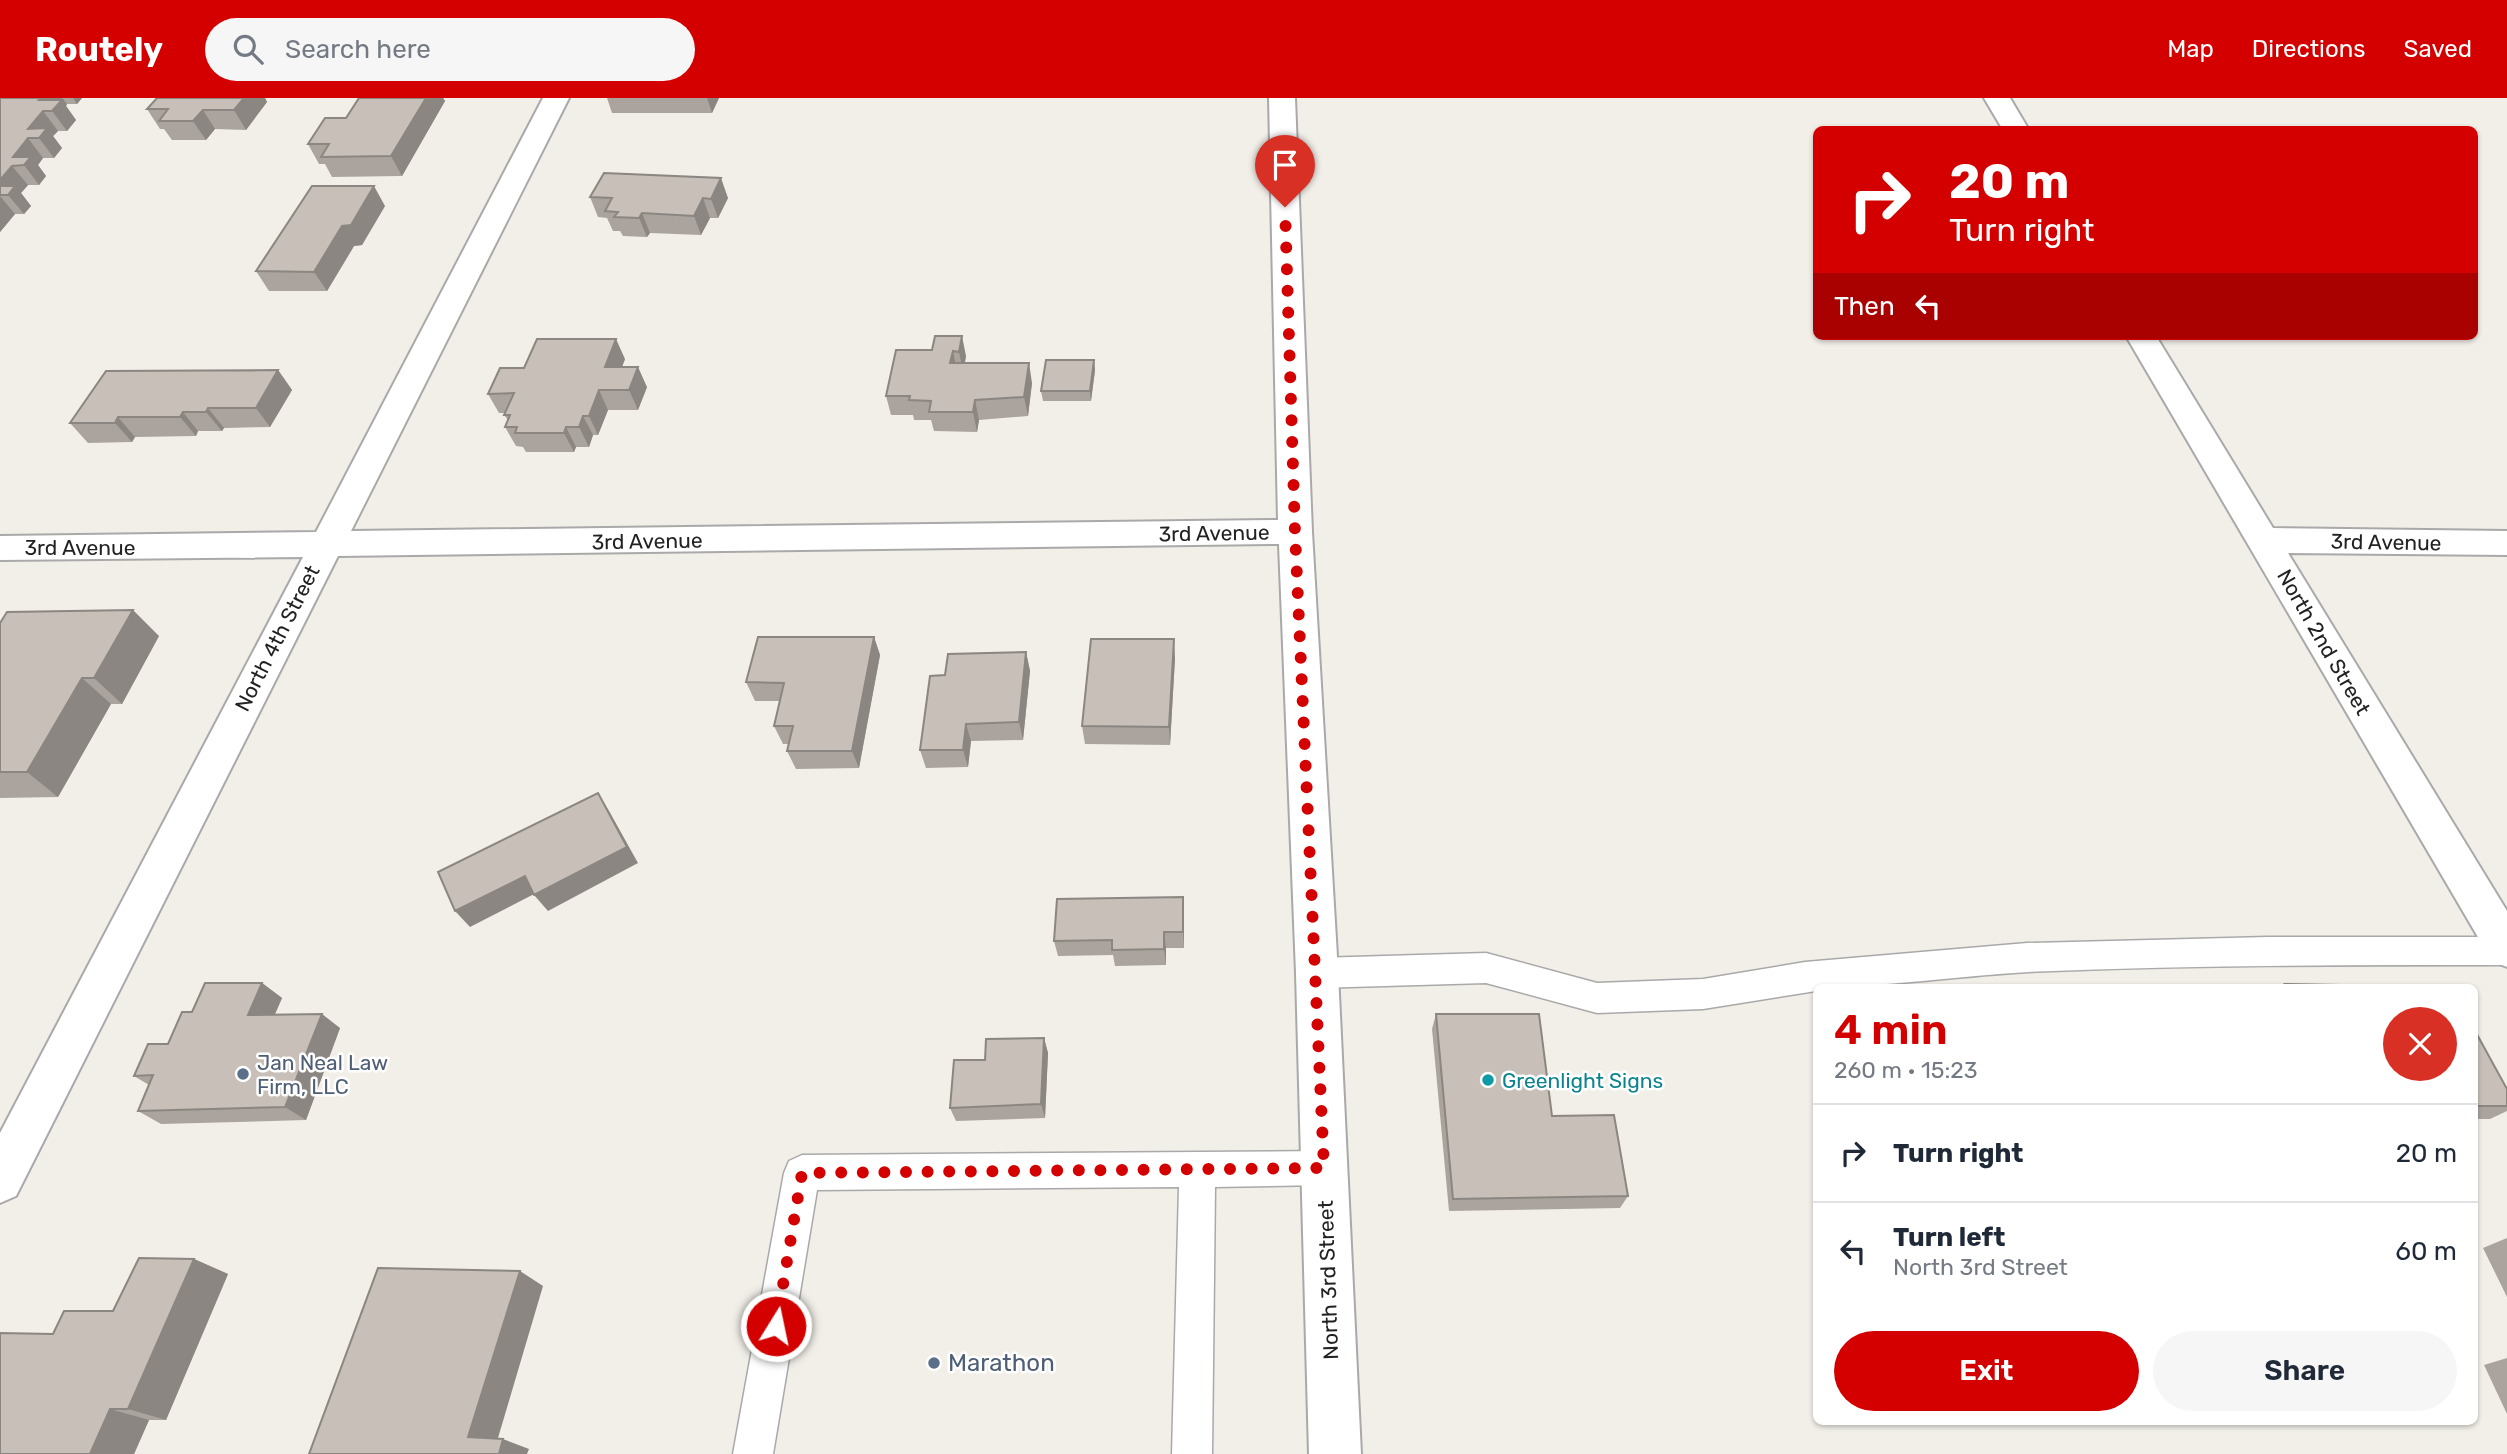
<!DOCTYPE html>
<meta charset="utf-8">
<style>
body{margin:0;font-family:Rubik,sans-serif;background:#f6f6f7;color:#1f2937;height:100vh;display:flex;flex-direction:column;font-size:26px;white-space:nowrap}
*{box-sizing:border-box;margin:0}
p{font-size:23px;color:#747a83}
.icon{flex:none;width:38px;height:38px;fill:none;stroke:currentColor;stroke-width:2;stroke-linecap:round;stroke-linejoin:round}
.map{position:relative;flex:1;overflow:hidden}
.details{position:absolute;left:1813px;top:886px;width:665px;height:441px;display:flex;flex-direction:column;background:#fff;border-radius:10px;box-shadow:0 2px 5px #0004}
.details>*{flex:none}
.hud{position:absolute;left:1813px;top:28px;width:665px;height:214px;border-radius:10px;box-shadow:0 2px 5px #0004;background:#d40000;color:#fff;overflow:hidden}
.pin{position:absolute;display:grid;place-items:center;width:60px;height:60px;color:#fff;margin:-72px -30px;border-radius:50% 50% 50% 0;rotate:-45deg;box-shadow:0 0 7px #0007}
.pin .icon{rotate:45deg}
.me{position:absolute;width:77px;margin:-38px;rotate:10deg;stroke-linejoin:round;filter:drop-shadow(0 0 5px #0008)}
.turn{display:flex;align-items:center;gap:24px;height:147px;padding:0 21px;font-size:32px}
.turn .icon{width:91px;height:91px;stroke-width:2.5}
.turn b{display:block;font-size:49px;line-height:60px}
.then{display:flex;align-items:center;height:66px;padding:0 21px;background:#0003;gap:14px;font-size:26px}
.round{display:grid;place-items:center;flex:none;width:74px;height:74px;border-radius:37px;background:#f6f6f7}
.head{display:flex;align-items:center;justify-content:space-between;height:119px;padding:0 21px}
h1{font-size:42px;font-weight:600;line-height:52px;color:#d40000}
.cta{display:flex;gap:14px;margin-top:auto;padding:14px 21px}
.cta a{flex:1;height:80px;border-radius:42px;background:#d40000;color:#fff;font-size:28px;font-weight:600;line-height:80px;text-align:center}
.cta a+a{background:#f6f6f7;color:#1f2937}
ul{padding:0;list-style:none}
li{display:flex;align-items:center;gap:21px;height:98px;padding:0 21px;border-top:2px solid #e0e1e3}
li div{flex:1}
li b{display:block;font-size:26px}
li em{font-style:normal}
header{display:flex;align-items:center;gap:42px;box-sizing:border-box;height:98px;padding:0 35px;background:#d40000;color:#fff}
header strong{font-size:33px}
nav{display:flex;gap:38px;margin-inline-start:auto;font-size:24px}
.search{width:490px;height:63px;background:#f6f6f7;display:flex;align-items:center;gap:18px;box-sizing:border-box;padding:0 24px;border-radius:38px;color:#747a83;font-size:26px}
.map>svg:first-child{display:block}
</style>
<header>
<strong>Routely</strong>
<div class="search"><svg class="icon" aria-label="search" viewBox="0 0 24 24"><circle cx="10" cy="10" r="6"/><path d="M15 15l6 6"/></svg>Search here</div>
<nav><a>Map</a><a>Directions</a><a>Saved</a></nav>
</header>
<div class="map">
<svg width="2507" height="1356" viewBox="0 0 2507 1356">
<rect width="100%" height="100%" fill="#f2efe9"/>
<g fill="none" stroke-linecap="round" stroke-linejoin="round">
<g stroke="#a9a9a9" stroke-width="3">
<path id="service" d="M2268,839H2507V867C2348,867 2188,867 2029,874C1958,878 1888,889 1816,889V893L1703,911L1597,915L1486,885L1317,890L1305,885L1301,875L1305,865L1317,860L1486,855L1597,885L1703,881L1805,864L2027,845Z
M1324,1053L1337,1058L1342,1070L1337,1082L1324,1087L1215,1089L1212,1356H1172L1179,1089L817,1092L773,1356H733L784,1075L789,1063L802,1057Z"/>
</g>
<g stroke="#a9a9a9" stroke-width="4">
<path id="minor" d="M543,0H569L351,433L1278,422L1269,0H1295L1312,434L1338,875L1361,1356H1309L1296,875L1279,446L338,458L16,1098L0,1105V1035L303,459L0,462V438L316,434Z
M1984,0H2010L2029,32H2003Z
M2126,238H2156L2273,430L2507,433V457L2288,455L2507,813V869L2492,863Z"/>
</g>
<use href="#service" fill="#fff" fill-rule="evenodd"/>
<use href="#minor" fill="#fff" fill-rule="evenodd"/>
</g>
<path fill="#aba49e" d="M0,0H82L77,6H67L66,8L76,22L67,33H58L53,38L62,50L54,60H43L38,67L46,78L39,87H28L21,95L31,108L24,116H15L0,134Z
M157,0H265L267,4L246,32L215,31L206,42H172L164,31H160L147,11Z
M359,0H443L445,3L402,78L332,79L325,66H319L308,46L346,20Z
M607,0H719L712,15H612Z
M590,99L728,100L718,120H710L701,137L650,135L647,139L623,138L620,133H613L607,120L598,119Z
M385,108L362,147L354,148L327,193H269L256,173Z
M935,238L966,258L965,265L1032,285L1028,318L979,322L977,334L934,333L931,322H914L913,317H891L886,298L932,252Z
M625,261L622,269L647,289L638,312H608L598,337H593L589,349H576L574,354H526L523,349L516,348L505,329L508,322L504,317L505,315H499L488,296L524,270Z
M1094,262L1095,272L1091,303H1043L1041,293Z
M278,272L292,292L270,329L224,330L222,333H198L196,338L135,339L132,344L88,345L70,325Z
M0,525L159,538L122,606H111L58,699L0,700Z
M874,539L880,557L859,670L796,671L787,653L789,646H783L774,628L780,603H755L746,584Z
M1026,554L1030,573L1023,642L971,643L968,669L926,670L920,652L945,577Z
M1175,560L1170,647L1085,646L1082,628Z
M1183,799L1184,815V850H1166V867L1115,868L1113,857L1058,858L1054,843Z
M262,885L282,900L275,916L340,930L306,1022L161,1026L138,1013L149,987L134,978L168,946L192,914Z
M1436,916L1552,1018L1628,1098L1620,1110L1449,1113L1432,931Z
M2474,931L2507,991V1013L2490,1021H2474Z
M1044,940L1048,955L1045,1020L956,1023L950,1010L985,962Z
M2507,1140V1199L2483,1150Z
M194,1161L228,1176L166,1322H149L134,1356L53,1236L113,1213Z
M2507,1260V1316L2484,1267Z"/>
<path fill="#8b8681" d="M41,0H62L67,6L66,8L76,22L67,33L52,13L39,2Z
M73,0H82L77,6Z
M244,0H265L267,4L246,32L234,12Z
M426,0H443L445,3L402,78L391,58Z
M707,0H719L712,15Z
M203,12L215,31L206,42L193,23Z
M43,13L58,33L53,38L62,50L54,60L39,40L28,31Z
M28,40L43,60L38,67L46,78L39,87L24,67L13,59Z
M12,68L28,87L21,95L31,108L24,116L8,97L0,95V82Z
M721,80L728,100L718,120L711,101Z
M374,88L385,108L362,147L354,148L327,193L314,174L342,128Z
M0,98L15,116L0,134Z
M703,100L710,120L701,137L694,118Z
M642,115L650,135L647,139L639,120Z
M962,238L966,258L963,273L959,254Z
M616,241L625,261L614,289L605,269Z
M953,253L957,273L950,265Z
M1094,262L1095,272L1091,303L1090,293Z
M1029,265L1032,285L1028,318L1024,299Z
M638,269L647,289L638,312L629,292Z
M278,272L292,292L270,329L256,310Z
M599,292L608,312L598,337L589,318Z
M975,302L979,322L977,334L973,314Z
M208,310L224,330L222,333L206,314Z
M183,314L198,333L196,338L180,319Z
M583,318L593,337L589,349L579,329Z
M118,319L135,339L132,344L115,325Z
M566,329L576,349L574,354L564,335Z
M133,512L159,538L122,606L94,580Z
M874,539L880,557L859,670L852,653Z
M1174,541L1175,560L1170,647L1169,629Z
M1026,554L1030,573L1023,642L1019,624Z
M82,580L111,606L58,699L27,674Z
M966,626L971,643L968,669L963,652Z
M598,695L609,713L638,765L548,813L534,797Z
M525,778L538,794L470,829L455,813Z
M1183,799L1184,815V850L1183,834Z
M1164,834L1166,850V867L1164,851Z
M262,885L282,900L268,932L248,917Z
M322,916L340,930L306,1022L285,1009Z
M1044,940L1048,955L1045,1020L1041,1006Z
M194,1161L228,1176L166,1322L128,1311Z
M520,1173L543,1188L495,1350L468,1339Z
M110,1311L149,1322L134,1356H90Z
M503,1341L529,1351L527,1356H499Z"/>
<path fill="#c7bfb8" stroke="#8b8681" stroke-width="2" d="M0,0H41L39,2H62L52,13H43L28,31L47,30L39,40H28L13,59H31L24,67L12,68L0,82Z
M157,0H244L234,12H203L193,23H159L168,11H147Z
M359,0H426L391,58L321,59L329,46H308L325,20H346Z
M604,75L721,80L711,101L703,100L694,118L642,115L639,120L614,119L618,114L605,113L612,100L590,99Z
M0,88H15L8,97H0Z
M312,88H374L351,127L342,128L314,174L256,173Z
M935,238H962L959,254L953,253L950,265H1029L1024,299L975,302L973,314H929L931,303L909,302L910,298H886L896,252H932Z
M537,241H616L605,269H638L629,292H599L589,318H583L579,329H566L564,335H515L517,329H505L510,317H504L514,295L488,296L500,270H524Z
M1046,262H1094L1090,293H1041Z
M278,272L256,310H208L206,314H183L180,319H118L115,325H70L106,273Z
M133,512L94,580H82L27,674H0V525L7,514Z
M758,539H874L852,653H787L793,628H774L784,585L746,584Z
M1091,541H1174L1169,629L1082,628Z
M1026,554L1019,624L966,626L963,652H920L930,578L945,577L948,556Z
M598,695L627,749L534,797L525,778L455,813L438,774Z
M1183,799V834H1164V851L1112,852V842L1054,843L1057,801Z
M205,885H262L248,917L322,916L285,1009L138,1013L153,977L134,978L148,946H168L182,914H192Z
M2285,886L2452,889H2287Z
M1436,916H1539L1552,1018L1614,1017L1628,1098L1453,1101Z
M2474,931L2507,991V1008H2474Z
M1044,940L1041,1006L950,1010L954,962H985L986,941Z
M139,1160L194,1161L128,1311H110L90,1356H0V1235L53,1236L64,1213H113Z
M378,1170L520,1173L468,1339L503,1341L499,1356H309Z"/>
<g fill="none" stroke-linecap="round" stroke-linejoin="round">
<path stroke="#d40000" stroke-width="12" stroke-dasharray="0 21.6" d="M776,1228L802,1075L1324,1070L1295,435L1285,109"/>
</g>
<g fill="#5c6f8a" stroke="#fff" stroke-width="2.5">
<circle cx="243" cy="976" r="7"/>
<circle cx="934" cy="1265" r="7"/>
</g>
<circle fill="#0f9aa8" stroke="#fff" stroke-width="2.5" cx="1488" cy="982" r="7"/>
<g text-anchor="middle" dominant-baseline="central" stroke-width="5" stroke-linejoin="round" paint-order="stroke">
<g font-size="21" fill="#222" stroke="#fff">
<text transform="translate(1214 435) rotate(-1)">3rd Avenue</text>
<text transform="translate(647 443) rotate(-1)">3rd Avenue</text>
<text transform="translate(2386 444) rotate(1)">3rd Avenue</text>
<text x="80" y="449">3rd Avenue</text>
<text transform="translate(277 540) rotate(-63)">North 4th Street</text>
<text transform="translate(2324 544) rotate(60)">North 2nd Street</text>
<text transform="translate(1328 1182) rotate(-92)">North 3rd Street</text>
</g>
<g font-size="21" fill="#4e5e75" stroke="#fff" text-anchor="start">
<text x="257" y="964">Jan Neal Law<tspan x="257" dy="24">Firm, LLC</tspan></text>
</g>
<g font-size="21" fill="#0d838f" stroke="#fff" text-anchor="start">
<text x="1502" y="982">Greenlight Signs</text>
</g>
<g font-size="24" fill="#4e5e75" stroke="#fff" text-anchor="start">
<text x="948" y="1265">Marathon</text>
</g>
</g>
</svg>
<div class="pin" style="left:1285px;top:109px;background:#d93025"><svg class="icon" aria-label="arrive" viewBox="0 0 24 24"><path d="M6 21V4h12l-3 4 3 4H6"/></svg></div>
<svg class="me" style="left:776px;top:1228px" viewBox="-20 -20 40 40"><circle r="17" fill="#d40000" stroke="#fff" stroke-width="3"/><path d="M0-11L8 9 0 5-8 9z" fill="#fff"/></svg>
<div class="hud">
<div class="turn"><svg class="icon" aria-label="right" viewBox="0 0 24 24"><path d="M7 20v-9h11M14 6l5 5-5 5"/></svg><div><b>20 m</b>Turn right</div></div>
<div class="then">Then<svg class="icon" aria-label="left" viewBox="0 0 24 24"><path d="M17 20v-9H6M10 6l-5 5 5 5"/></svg></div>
</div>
<section class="details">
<div class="head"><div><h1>4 min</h1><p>260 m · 15:23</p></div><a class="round" style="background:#d93025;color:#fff"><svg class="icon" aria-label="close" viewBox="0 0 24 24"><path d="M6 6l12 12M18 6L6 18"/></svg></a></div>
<ul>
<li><svg class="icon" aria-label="right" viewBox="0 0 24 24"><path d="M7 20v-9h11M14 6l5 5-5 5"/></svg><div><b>Turn right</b></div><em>20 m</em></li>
<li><svg class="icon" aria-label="left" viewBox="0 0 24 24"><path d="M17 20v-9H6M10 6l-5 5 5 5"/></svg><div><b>Turn left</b><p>North 3rd Street</p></div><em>60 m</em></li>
</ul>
<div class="cta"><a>Exit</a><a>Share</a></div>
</section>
</div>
